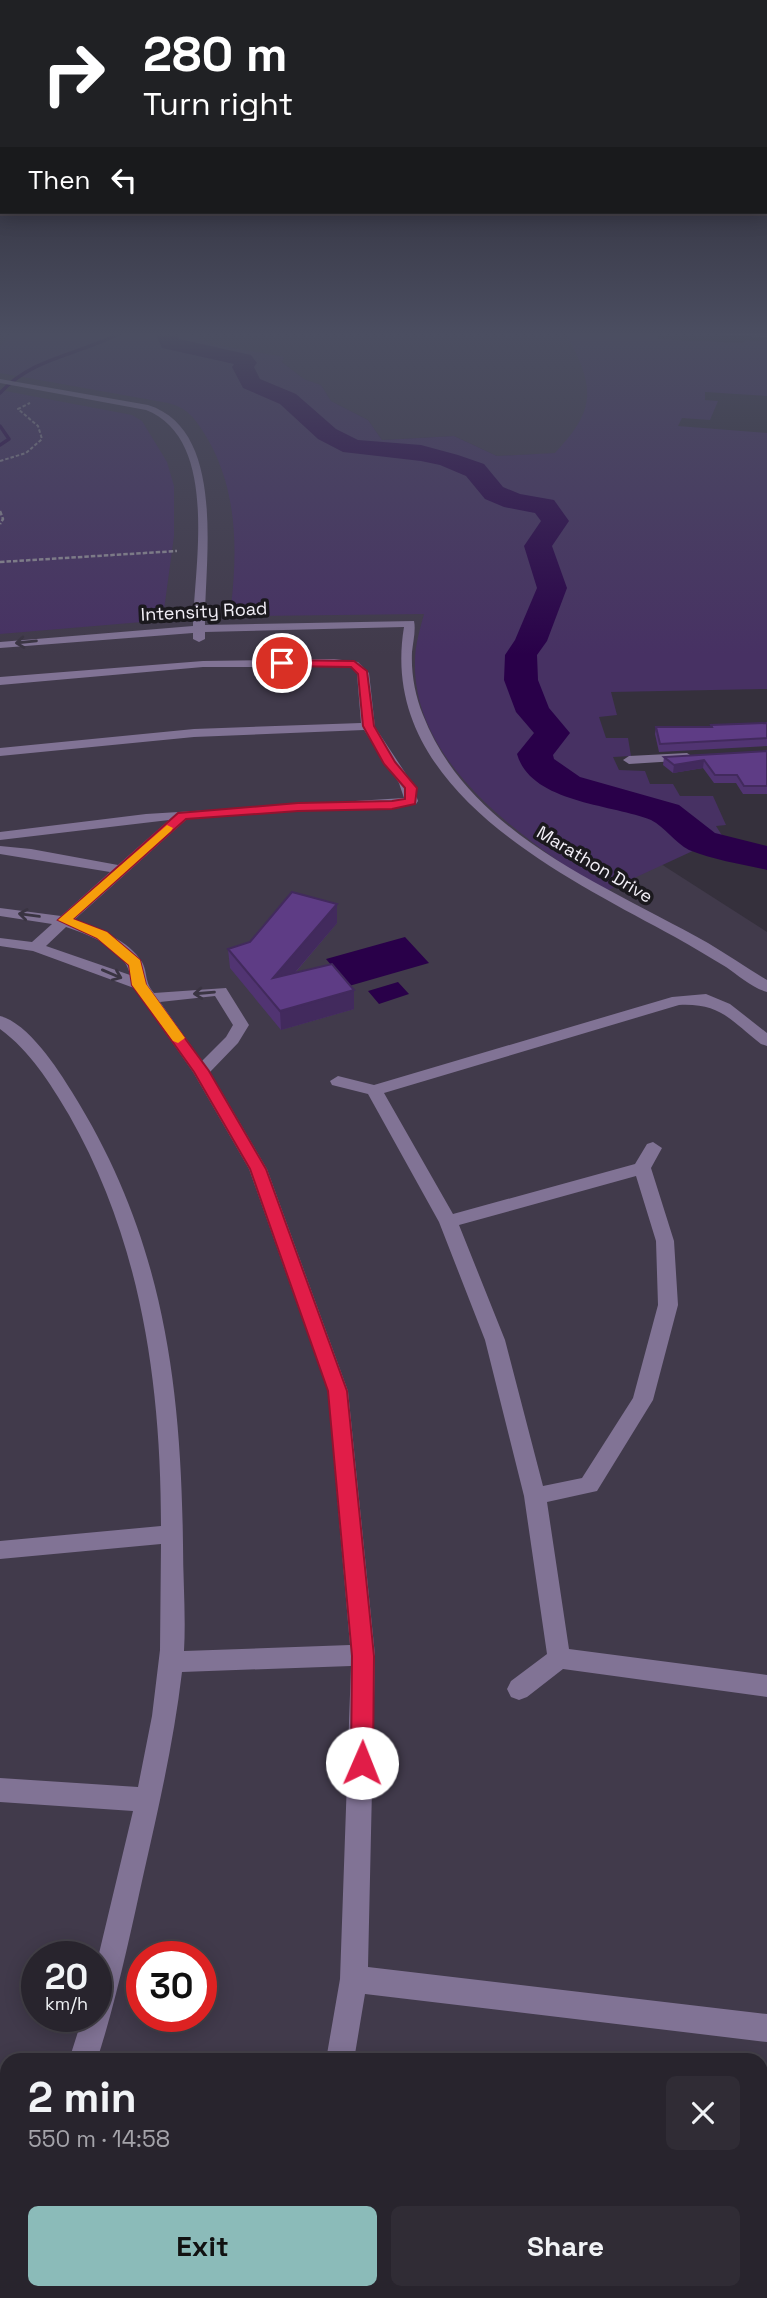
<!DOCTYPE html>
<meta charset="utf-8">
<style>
body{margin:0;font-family:"Space Grotesk",sans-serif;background:#302c35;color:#f1f3f6;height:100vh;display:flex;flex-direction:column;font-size:26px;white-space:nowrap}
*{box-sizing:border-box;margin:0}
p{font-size:23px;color:#a5a4aa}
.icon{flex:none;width:38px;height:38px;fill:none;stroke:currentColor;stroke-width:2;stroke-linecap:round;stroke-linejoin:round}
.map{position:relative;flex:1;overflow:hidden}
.drawer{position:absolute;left:0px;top:2053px;width:768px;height:247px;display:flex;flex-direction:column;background:#28242d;border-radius:21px 21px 0 0;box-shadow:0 4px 18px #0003,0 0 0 2px #444149}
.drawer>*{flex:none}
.banner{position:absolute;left:0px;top:0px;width:768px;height:214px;box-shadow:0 4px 18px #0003,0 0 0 2px #444149;background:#202124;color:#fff;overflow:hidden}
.speed{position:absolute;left:21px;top:1941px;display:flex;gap:14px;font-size:35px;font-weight:700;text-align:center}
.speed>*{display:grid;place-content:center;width:91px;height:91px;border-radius:50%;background:#28242d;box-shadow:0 4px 18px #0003,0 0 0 2px #444149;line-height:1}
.speed small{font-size:18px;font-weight:400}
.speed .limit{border:10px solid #d22;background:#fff;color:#111}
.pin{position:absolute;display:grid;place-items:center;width:60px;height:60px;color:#fff;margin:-30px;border:4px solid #fff;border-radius:50%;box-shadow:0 2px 7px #0007}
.me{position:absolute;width:77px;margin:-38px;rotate:1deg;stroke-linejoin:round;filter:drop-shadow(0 0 5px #0008)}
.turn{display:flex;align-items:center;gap:24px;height:147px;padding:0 28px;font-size:32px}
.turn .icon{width:91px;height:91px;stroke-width:2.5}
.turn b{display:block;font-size:49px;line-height:60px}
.then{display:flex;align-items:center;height:66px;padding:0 28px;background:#0003;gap:14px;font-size:26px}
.round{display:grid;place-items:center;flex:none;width:74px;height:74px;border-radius:10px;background:#302c35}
.summary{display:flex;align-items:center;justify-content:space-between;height:119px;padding:0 28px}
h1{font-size:42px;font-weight:800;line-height:52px}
.cta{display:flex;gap:14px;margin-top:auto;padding:14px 28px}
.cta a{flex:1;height:80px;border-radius:10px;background:#8bbbb9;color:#111;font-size:28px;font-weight:800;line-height:80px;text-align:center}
.cta a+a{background:#302c35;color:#f1f3f6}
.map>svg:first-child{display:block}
</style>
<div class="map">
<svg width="767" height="2298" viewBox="0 0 767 2298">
<rect width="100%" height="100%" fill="#35303c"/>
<path fill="#413a4b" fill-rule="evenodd" d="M0,333H99L212,361L622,843L661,864L767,932V2298H0ZM37,1956H96V2016H37ZM142,1956H201V2016H142ZM7,2060H761V2292H7Z
M183,333H590V452L497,456L454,436L382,440L368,420L331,401L321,385L304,379L282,362L284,358L211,344L196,336Z"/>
<path fill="#473163" d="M12,333H183L196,336L211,344L284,357L282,362L304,379L321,385L331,401L368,420L382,440L454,436L497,456L555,453C598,408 594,386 566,333H657V339L743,343L745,340L763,341L767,338V396L705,392V400L718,401L710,420L682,418L678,426L767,433V689L611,692L617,715L599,717L606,738H628L631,756L613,757L619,770L645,771L650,784H673L680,796H713L726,825L716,826L723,837L604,892C527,841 412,766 415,661C415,645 420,629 424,614L249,616L233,612L231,606C238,547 237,485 204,433C194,417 187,408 168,403L0,373V345Z
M0,390L132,415L142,421L167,462L174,486V536L163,617L154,621L0,634Z"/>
<path fill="#290049" d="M405,937L429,963L349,986L326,959Z
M398,982L409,994L379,1004L368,991Z"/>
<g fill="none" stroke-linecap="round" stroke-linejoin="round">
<path stroke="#290049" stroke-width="3.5" d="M0,393C33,357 79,355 120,333
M0,426L9,439L0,445"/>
<path fill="#290049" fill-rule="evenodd" d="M155,333H177L179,339L251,355L257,363L254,367L260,379L296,394L336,429L358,440L421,445L458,455L484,464L503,487L520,494L554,500L569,521L552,546L567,588L547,641L537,655L538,680L549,708L570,733L553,755L554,759L580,777L679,805L715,833L767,846V870C742,864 713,860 689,850C675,843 665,827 651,820C611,804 531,803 517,754L534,733L516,712L504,680L505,655L515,640L537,588L524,546L541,521L535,513L504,507L485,499L466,476L440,465L421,461L343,452L318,439L280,404L243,388L232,367L234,364L162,348Z"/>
<path stroke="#928e98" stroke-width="2" stroke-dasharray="3.5 2" stroke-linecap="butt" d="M0,461L26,453L42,439L38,426L18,409L30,403"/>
<path stroke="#928e98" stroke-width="2.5" stroke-dasharray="4.5 2" stroke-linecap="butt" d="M0,511L3,519L0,524
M0,562L177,551"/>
<path fill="#817395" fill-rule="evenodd" d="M721,333H767V337L725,335Z
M0,379L148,405C228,430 204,564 205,625L414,621C416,630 413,642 412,652C411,673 415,695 423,715C469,834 605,885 708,943C728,955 747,968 767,980V992C752,988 738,975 726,967C709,957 693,947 675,937C559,874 377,788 404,627L205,632V639L199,642L193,639V633L0,648V642L193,626C194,566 220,439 146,410L0,383Z
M334,659L358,662L369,673L375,727L412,783L418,801L416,804L382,809L294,811L187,819L74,920C95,927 130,941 142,962C148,973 144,981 154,993L226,988L249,1025L238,1043L210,1072L267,1169L348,1391L375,1655L368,1967L767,2014V2042L365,1994L354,2060H326L340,1979L351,1666L182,1672C174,1740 159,1806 144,1872C130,1935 117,1998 97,2060H69L83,2016H96V1966L133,1811L0,1802V1778L138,1787L152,1716L160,1650L161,1544L0,1559V1541L161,1526C161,1383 141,1241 69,1115C50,1083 30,1051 0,1029V1016C28,1023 58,1069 72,1092C162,1236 181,1378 183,1545C183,1580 186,1616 184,1651L350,1645L328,1391L249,1169L193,1072L134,988L33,951L0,946V938L32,942L52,924L0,916V908L61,916L110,872L0,854V846L31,849L118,865L169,820L0,840V832L146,814L404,798L399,783L364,730L194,737L0,756V748L194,729L361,723L357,674L351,667H203L0,685V677L203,661ZM66,927C89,935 125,948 130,975L46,946ZM215,996L233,1025L226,1037L202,1061L160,1002Z
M687,753L693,757L692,760L629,764L623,760L629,756Z
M706,994L730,1004L767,1033V1046L761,1044C730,1020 721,1003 679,1005L384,1093L453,1214L635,1164L647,1144L653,1142L662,1148L651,1168L674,1241L678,1305L653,1400L597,1491L547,1502L569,1649L767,1675V1697L563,1669L527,1697L519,1700L511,1697L507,1689L511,1681L547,1654L524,1496L485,1340L439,1222L368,1094L332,1085L330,1081L338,1076L374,1085L672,997ZM636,1176L656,1241L658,1305L633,1398L582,1478L543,1486L505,1340L459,1225Z
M7,2264V2292H18L15,2298H0V2267Z
M276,2292H308L307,2298H275Z"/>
</g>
<path fill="#513472" d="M767,723V746L659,752L655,734L656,727H711V725Z
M767,751V794H743L736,783H714L703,768L673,773L663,765L664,757Z
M337,923L295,973L354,990V1009L281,1030L230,968L228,949Z"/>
<path fill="#422a5d" d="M704,760L703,768L673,773L674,765Z
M337,904V923L274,997L273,978Z
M354,990V1009L281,1030L280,1011Z"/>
<path fill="#5e3c85" stroke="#422a5d" stroke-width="2" d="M767,723V738L660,744L656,727H712L711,725Z
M767,751V786H744L737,775H715L704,760L674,765L664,757Z
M292,892L337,904L273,978L332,964L354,990L280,1011L228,949L250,942Z"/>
<defs><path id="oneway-shaft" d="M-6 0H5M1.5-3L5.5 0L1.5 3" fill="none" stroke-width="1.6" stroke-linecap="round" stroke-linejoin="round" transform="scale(1.75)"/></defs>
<g stroke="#3a3442">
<use href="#oneway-shaft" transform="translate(26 642) rotate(174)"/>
<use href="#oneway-shaft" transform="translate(29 915) rotate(-172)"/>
<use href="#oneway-shaft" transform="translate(112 974) rotate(23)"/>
<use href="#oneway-shaft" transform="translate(204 993) rotate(175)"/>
</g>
<linearGradient id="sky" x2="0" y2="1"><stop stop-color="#1d1a21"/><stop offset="0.51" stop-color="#4b4e61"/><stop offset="1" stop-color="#4b4e61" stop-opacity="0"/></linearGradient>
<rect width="767" height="655" fill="url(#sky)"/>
<path fill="#e11d48" stroke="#92132f" stroke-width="2" d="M278,660L354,661L367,671L374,726L395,762L417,788L415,804L392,809L298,811L186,819L73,919L107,932L140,960L146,985L209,1071L266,1169L347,1391L374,1656L373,1763L370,1771L362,1774L354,1771L351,1763L352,1656L328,1391L250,1169L194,1072L132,985L129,965L97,938L58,920L178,813L298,803L392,801L405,799V788L384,764L363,726L358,674L351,667L282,666L278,665Z"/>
<path fill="#f59e0b" d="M167,825L173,828L171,831L73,919L107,932L140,960L146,984L185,1038L178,1043L173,1041L132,985L129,965L97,938L58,920Z"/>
<g text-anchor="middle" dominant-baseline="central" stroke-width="7" stroke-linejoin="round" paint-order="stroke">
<g font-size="18" fill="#f2eff7" stroke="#1b191e">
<text transform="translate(204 611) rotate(-3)">Intensity Road</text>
<text transform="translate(595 864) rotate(31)">Marathon Drive</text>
</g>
</g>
</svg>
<div class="speed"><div>20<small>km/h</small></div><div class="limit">30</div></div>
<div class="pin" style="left:282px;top:663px;background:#d93025"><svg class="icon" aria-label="arrive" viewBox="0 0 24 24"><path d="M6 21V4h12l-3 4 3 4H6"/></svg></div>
<svg class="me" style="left:362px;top:1763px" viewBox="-20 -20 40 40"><circle r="19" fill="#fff"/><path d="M0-13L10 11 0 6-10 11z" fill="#e11d48"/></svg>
<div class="banner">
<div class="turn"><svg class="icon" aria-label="right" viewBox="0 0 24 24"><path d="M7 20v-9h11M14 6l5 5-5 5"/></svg><div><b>280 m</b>Turn right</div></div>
<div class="then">Then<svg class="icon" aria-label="left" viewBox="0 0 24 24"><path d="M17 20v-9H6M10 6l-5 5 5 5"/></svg></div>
</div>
<section class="drawer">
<div class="summary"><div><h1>2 min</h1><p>550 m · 14:58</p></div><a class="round"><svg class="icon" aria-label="close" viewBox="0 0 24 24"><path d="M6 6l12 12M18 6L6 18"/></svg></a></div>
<div class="cta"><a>Exit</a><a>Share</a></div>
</section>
</div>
